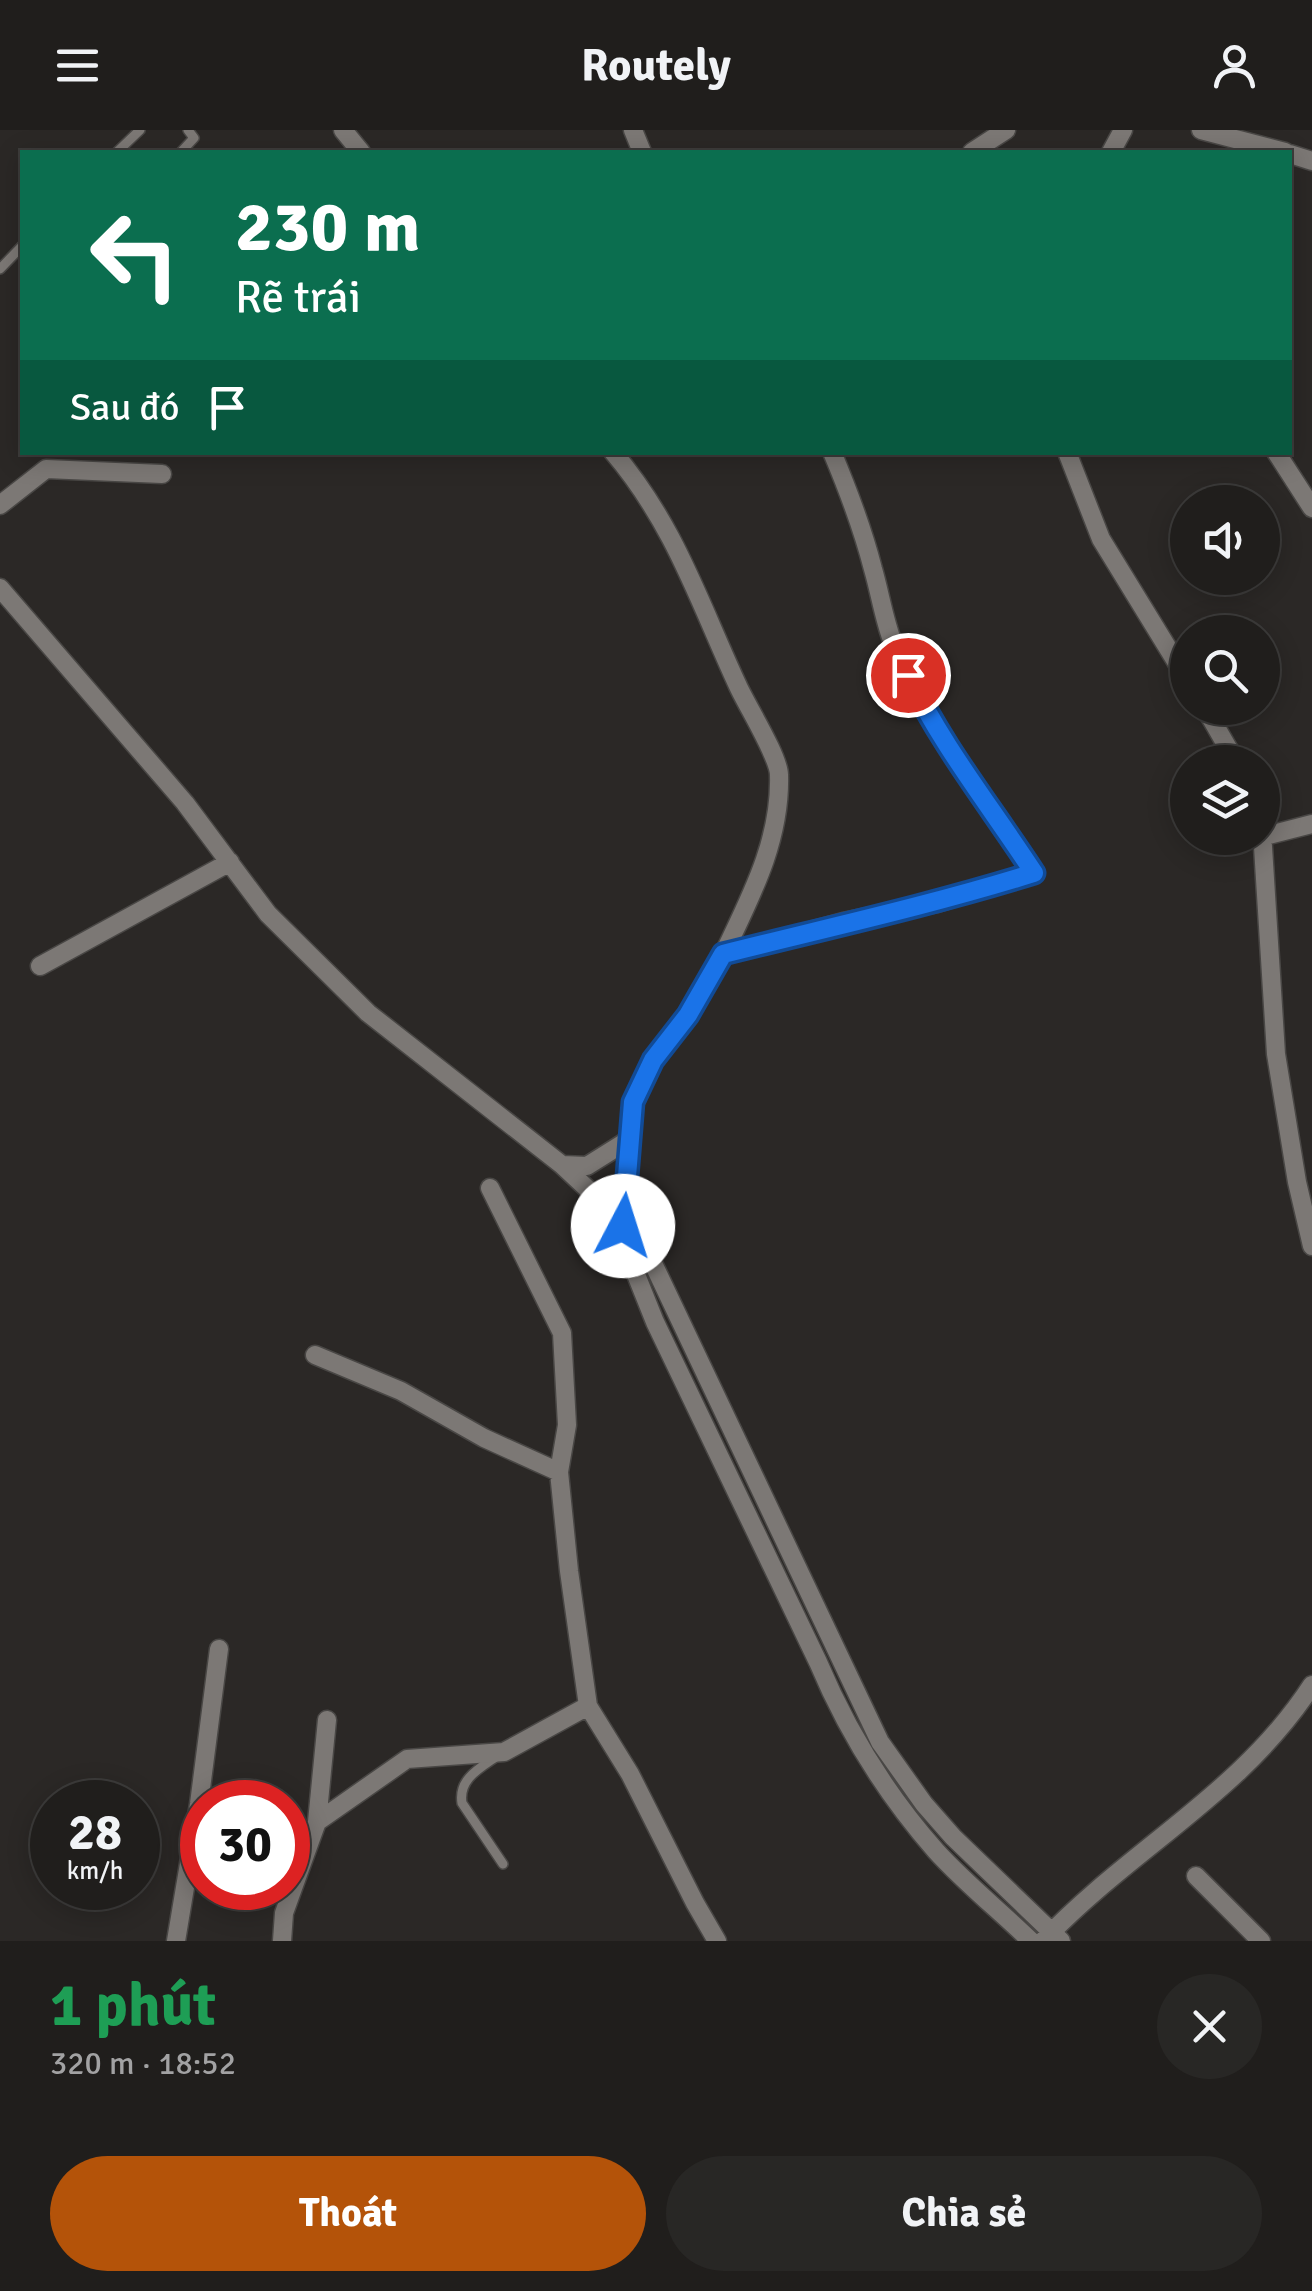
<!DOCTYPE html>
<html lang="vi">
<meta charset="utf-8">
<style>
body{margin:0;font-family:Signika,sans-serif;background:#282725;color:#f1f3f6;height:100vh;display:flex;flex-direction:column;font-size:38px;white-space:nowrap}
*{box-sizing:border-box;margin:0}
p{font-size:32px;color:#a2a2a3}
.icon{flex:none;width:55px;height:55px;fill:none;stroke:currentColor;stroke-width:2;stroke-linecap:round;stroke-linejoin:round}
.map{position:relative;height:1811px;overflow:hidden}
.details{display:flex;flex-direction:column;background:#201e1c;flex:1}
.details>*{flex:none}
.hud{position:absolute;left:20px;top:20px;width:1272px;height:305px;border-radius:0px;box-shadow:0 5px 25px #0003,0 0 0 2px #3d3c3b;background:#0b6e4f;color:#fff;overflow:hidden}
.fabs{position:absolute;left:1170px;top:355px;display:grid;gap:20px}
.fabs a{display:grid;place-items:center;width:110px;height:110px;border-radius:50%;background:#201e1c;box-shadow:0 5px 25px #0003,0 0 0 2px #3d3c3b;font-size:50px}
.speed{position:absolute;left:30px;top:1650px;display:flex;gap:20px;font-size:50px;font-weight:700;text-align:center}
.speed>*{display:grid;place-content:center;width:130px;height:130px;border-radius:50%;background:#201e1c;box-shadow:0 5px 25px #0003,0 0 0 2px #3d3c3b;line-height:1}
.speed small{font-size:25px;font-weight:400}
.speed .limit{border:15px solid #d22;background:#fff;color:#111}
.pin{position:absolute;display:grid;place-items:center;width:85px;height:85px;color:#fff;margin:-42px;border:5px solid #fff;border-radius:50%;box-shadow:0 2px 10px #0007}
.me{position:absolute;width:110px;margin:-55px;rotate:5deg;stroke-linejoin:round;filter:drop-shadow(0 0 8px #0008)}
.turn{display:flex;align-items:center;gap:35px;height:210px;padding:0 50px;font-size:45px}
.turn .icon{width:130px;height:130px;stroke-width:2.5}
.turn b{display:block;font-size:70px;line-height:85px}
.then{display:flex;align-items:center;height:95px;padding:0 50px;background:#0003;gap:20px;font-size:38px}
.round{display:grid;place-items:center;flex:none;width:105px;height:105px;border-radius:52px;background:#282725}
.overview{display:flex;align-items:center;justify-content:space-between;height:170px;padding:0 50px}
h1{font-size:60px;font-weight:700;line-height:75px;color:#1e9e55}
.button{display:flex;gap:20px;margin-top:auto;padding:20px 50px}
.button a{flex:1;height:115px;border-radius:60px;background:#b45309;color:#fff;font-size:40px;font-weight:700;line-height:115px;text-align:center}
.button a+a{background:#282725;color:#f1f3f6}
header{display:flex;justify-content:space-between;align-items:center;height:130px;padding:0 50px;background:#201e1c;font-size:45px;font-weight:700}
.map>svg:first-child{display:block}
</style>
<header><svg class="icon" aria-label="menu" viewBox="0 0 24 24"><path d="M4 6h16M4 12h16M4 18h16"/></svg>Routely<svg class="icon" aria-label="person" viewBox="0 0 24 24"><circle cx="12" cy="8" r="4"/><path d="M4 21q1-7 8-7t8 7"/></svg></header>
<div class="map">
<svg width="1312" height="1811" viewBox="0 0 1312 1811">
<rect width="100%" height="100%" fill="#2b2826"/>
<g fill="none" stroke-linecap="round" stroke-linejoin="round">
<g stroke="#494745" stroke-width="12">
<path id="lane" d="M117,22L140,0
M181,22L194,8L188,0
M0,139L22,116
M497,1626C480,1638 458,1649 462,1673L503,1734"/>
</g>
<g stroke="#494745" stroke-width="21">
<path id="street" d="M343,0L361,22
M633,0L642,22
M1201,0L1285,22
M972,22L1006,0
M1111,22L1123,0
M1290,24L1312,31
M613,322C675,395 699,472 738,556C747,576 779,627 779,645C781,711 750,768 723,825
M832,322C848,360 863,400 873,439C880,463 884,490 893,513C928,598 985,667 1033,743L937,773L843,792L723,825L688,885L653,929L633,972L623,1096L625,1117L655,1192L818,1532C847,1601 886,1664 936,1721C965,1753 1000,1781 1031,1811
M1067,322L1101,409L1188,551
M1276,322L1312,378
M0,375L46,339L162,344
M0,458L185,673L268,784L368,883L562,1035L642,1110L880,1612L924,1674L953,1707L1061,1811
M1205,578L1236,632
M1262,701L1276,924L1297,1052L1312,1116
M1265,706L1312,694
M40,836L230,732
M562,1035L587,1036L630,1009
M490,1058L562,1203L567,1295L559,1342L569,1441L588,1576L630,1644L695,1773L717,1811
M315,1225L401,1261L484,1308L559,1342
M317,1692L327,1590
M1196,1746L1261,1811
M176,1811L199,1674L219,1519
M282,1811L284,1783L317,1692L407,1629L504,1622L588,1576
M1043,1811C1130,1719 1242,1663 1312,1555"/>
</g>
<use href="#lane" stroke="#7c7875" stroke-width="9"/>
<use href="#street" stroke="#7c7875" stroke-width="18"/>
</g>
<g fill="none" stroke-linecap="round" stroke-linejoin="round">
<g stroke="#114b97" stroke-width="25">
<path id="route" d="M623,1096L633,972L653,930L688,885L723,824C827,798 931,775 1034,743C991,677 942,616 908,545"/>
</g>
<use href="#route" stroke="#1a73e8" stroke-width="18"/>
</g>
</svg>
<div class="fabs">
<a><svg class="icon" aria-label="sound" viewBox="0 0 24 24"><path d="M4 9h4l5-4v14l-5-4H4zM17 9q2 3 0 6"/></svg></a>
<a><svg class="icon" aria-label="search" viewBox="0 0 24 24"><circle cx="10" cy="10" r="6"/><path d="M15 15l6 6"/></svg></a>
<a><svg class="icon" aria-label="layers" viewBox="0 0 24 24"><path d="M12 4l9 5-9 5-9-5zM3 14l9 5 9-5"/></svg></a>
</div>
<div class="speed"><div>28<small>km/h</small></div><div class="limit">30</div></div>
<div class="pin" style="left:908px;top:545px;background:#d93025"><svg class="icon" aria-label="arrive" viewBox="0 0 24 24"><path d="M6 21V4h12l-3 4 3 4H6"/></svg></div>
<svg class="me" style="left:623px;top:1096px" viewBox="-20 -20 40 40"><circle r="19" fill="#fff"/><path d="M0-13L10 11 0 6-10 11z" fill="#1a73e8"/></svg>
<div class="hud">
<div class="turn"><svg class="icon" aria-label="left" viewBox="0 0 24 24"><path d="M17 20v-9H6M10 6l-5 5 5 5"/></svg><div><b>230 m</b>Rẽ trái</div></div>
<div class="then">Sau đó<svg class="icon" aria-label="arrive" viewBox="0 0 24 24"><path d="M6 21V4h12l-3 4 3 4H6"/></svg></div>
</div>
</div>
<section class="details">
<div class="overview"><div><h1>1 phút</h1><p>320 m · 18:52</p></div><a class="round"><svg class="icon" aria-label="close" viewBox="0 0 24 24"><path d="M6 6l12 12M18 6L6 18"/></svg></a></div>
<div class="button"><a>Thoát</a><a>Chia sẻ</a></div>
</section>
